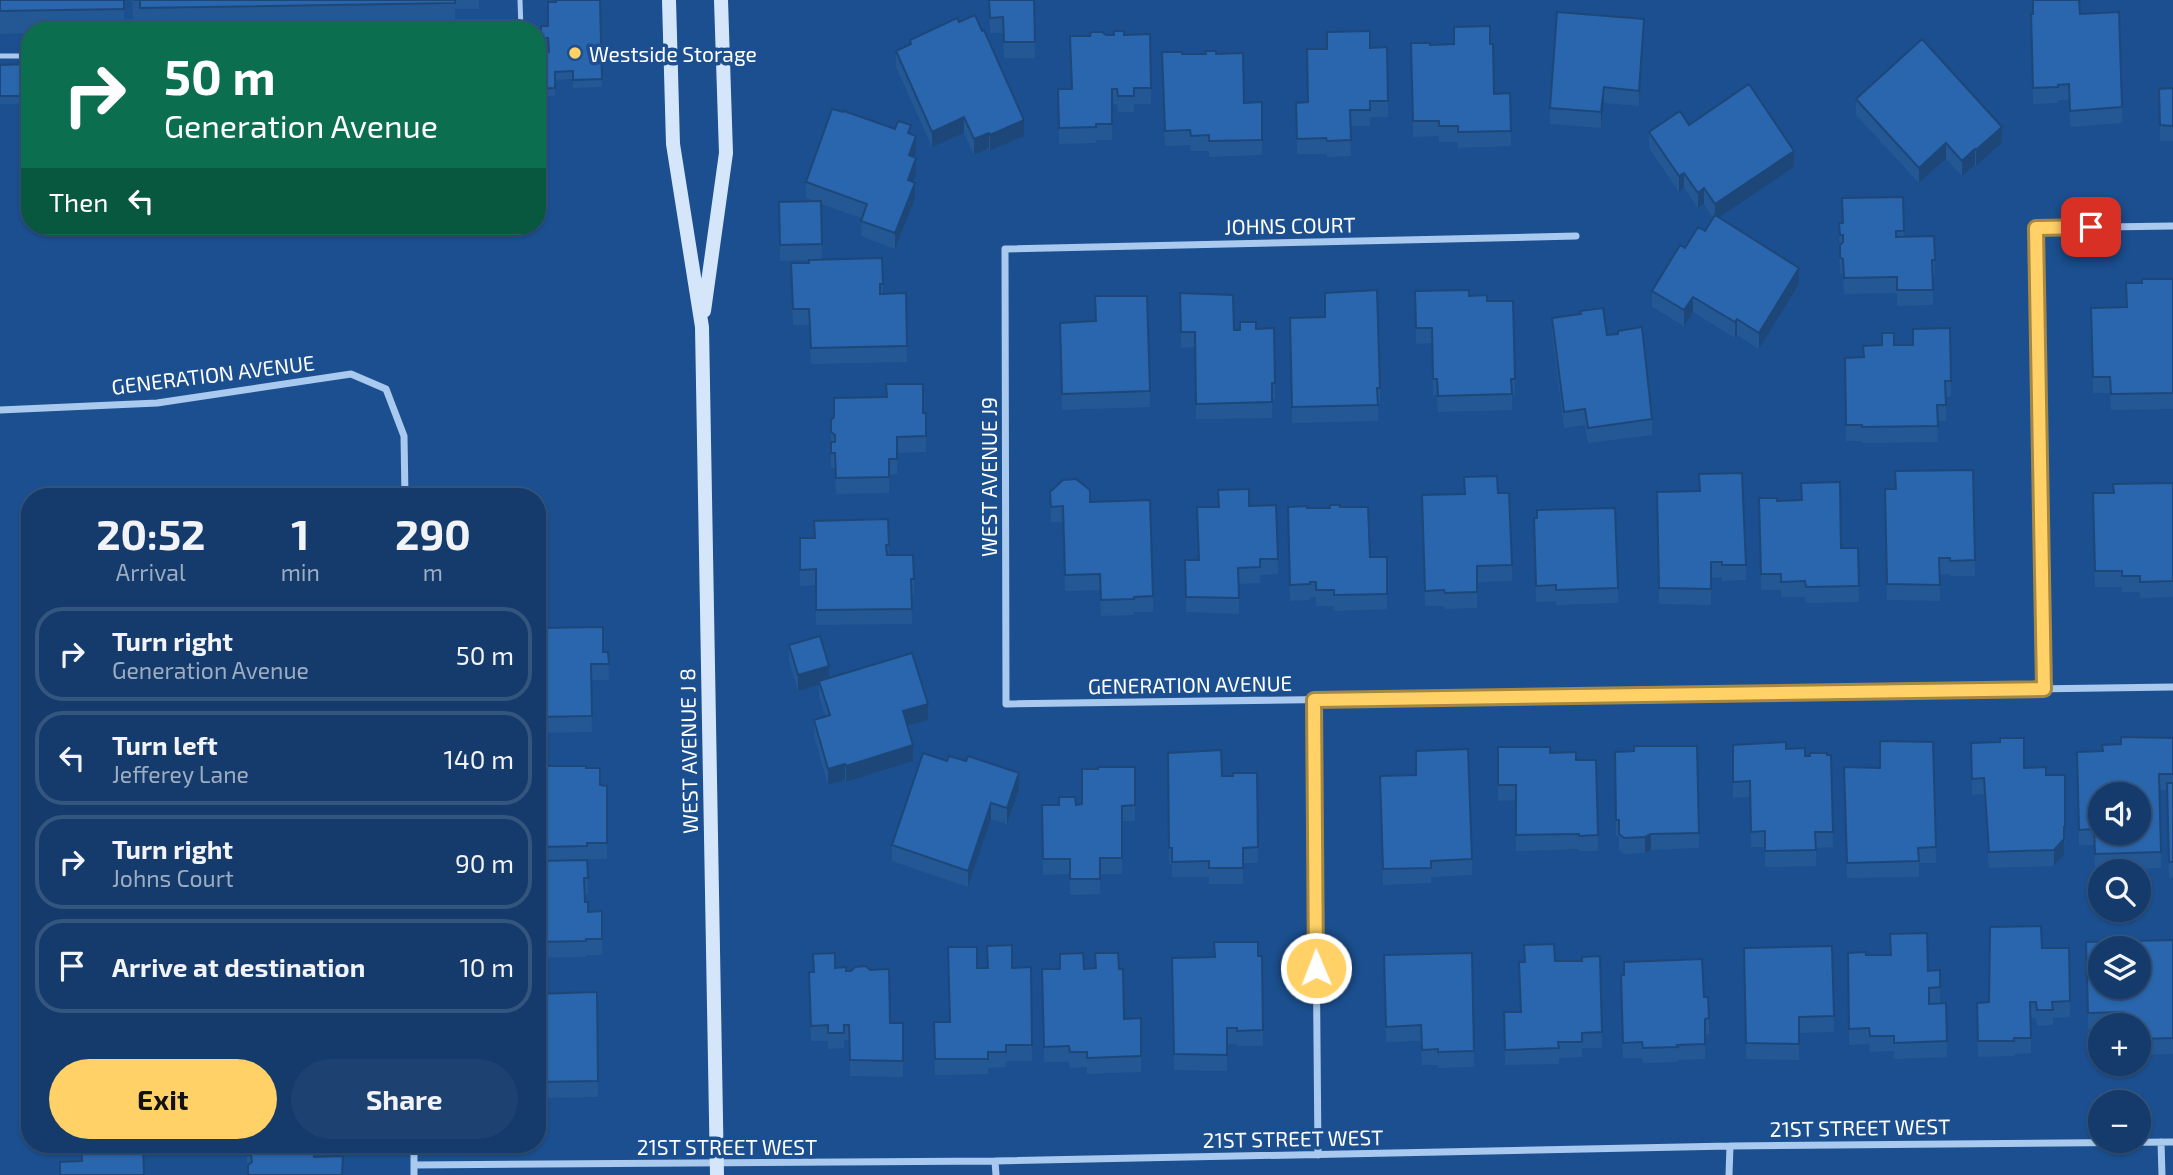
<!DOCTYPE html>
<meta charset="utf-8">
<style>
body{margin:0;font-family:"Exo 2",sans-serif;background:#1d4271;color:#f1f3f6;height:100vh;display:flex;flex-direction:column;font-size:26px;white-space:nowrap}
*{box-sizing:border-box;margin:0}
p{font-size:23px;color:#9dadc1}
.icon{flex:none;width:38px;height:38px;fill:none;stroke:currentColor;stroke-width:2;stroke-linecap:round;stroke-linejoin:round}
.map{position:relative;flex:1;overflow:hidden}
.side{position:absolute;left:21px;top:488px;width:525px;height:665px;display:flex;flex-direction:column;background:#143b6b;border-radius:28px;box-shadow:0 2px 5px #0004,0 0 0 2px #33557e}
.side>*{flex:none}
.guide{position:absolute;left:21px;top:21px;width:525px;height:214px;border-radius:28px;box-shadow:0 2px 5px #0004,0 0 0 2px #33557e;background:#0b6e4f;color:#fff;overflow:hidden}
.controls{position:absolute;left:2088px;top:782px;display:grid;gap:14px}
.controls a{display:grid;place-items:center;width:63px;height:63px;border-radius:50%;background:#143b6b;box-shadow:0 2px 5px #0004,0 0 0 2px #33557e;font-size:35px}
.pin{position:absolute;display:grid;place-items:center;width:60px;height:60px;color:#fff;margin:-30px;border-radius:14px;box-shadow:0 4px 10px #0006}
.me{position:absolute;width:77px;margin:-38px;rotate:359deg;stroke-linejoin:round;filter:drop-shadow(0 0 5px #0008)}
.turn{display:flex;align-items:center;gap:24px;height:147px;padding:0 28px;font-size:32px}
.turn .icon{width:91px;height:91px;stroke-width:2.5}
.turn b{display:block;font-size:49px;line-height:60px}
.then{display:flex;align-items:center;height:66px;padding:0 28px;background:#0003;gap:14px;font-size:26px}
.eta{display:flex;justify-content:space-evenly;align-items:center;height:119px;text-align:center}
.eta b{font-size:42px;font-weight:700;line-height:49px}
.cta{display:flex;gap:14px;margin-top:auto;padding:14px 28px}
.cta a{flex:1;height:80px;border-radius:42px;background:#ffd166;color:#111;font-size:28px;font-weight:700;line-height:80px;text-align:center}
.cta a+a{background:#1d4271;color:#f1f3f6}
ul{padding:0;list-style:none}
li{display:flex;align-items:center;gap:21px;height:94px;margin:0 14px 10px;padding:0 14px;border:4px solid #33557e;border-radius:28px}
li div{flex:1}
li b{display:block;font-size:26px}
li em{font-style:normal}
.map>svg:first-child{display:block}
</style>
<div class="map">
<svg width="2173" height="1175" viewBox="0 0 2173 1175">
<rect width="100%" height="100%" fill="#1b4f8f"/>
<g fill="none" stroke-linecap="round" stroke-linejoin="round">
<path stroke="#a9c9ee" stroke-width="5" d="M520,0L521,30
M0,56H30"/>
<path stroke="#a9c9ee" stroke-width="7" d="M1576,236L1005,249L1006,704L2173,687
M0,410L157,403L351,374L386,389L404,436L405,497
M2044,689L2036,228L2173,226
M1314,700L1318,1155
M2161,1142L2162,1175
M414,1144V1175
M995,1161L996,1175
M414,1165L995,1161L1730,1146L2173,1142
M1729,1175L1730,1146"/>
<path stroke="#d6e6fa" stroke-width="14" d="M669,0L673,144L702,327L717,1175
M704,311L726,153L721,0"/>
</g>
<path fill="#245895" d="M0,0H124V30H30V33L0,34Z
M132,0H479V9H455V26L223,30H140V23H133Z
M600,0L602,87L573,88V79L555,80V96L537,97V52H548V46H541V26H548Z
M989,0H1034L1035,58H1004L1003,33H990Z
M2080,14L2122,107V123L2070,127L2069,100H2058V103L2033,104L2031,30Z
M1150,34L1151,104H1134V112H1118L1117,104L1112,105V140H1096V143L1059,144L1058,89H1071L1106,35Z
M1644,35L1639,106L1604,103L1601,128L1550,124V108Z
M910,40L1024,136L990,151L989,148L974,155L964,133L932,147L896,67V51L910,45Z
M1490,44L1494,94L1510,93L1511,146L1458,148V142H1439V136L1413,137L1411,59L1430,45Z
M1387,47L1388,117H1370V126H1350L1351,156L1327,157L1326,154H1297L1296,103L1308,102L1370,48Z
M1182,54H1216L1244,103L1262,102V155L1209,157V151H1191L1190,145L1165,146L1162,68Z
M30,64V104H0V65Z
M2173,88V141H2160L2159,89Z
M1856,99L2002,143L1976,166L1975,165L1962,176L1946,159L1919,183L1856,115Z
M1689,125L1794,167L1718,217L1799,284L1759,349L1737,335L1735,338L1693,312L1684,326L1652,307V291L1705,231L1713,218L1704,204L1698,208L1684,188L1679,192L1649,148V132Z
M911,134L916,152L914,157L916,174L913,182L915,199L895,249L861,236L862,218L821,204L822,260L882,258L883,294L906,293L907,362L811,364L809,325H793L791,279L809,263V260L780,261L779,202L814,201L806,198V182Z
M1903,197L1904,236H1934L1935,275H1933V305L1897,306V293L1844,294L1843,275L1840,272L1839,223H1843Z
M2173,279V409L2111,410L2110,393H2093L2091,308L2126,307V283H2142Z
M1180,293L1234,330L1274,328L1275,399H1272V418L1196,419L1195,347L1181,348Z
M1095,296L1150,391V407L1062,410L1060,323L1095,321Z
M1469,296L1487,301H1513L1515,395H1512V410L1438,412L1437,395H1433L1432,343L1416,344L1415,307Z
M1290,318L1380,388V404H1378V421L1292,423Z
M1552,318L1607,335L1618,334V331L1652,419V435L1588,443L1585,425L1564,428L1552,334Z
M1950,328L1951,397H1946V421H1937L1938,442L1862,443V441H1846L1845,358L1864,357L1894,345H1913Z
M926,413V452L897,453V474L889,475V493L836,494L835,468H831V420Z
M1973,470L1975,576H1950V574H1940V601L1887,600L1885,489H1895Z
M1699,474L1746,565V580L1722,581V577L1711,578V605L1659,604L1657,492L1699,491Z
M1464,477L1498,493L1512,565V581L1477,582V608L1445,609L1444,606H1425L1422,495L1464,494Z
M2173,483V597L2140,598V592H2122V587H2095L2093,509L2114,493Z
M1218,490L1249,506L1276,505L1278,574L1260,575V583L1239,584V614L1186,612L1185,560H1198L1218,507Z
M1050,492L1090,502L1153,596V612H1134V615L1101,616L1100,590L1065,591L1063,522H1051Z
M1759,498L1777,501L1841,548H1858L1859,602L1806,603L1805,597H1781V590H1761Z
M1340,507L1370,557H1387V609L1334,611V606H1316V597H1310V600L1290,601L1288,523L1307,508Z
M1534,518L1618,588V603L1556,605V601L1536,602Z
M888,519L889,555L914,579V595H911L912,624L816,625V585L800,586V538H814Z
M537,628L603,652H608L609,680H591L592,732L537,733Z
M789,645L829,678L928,720L907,726L913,761L846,782L845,780L828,785L814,736V720L825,716L819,696V685L798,691L789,661Z
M2173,738V878H2169L2167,790H2159L2161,868L2095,870L2094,845H2079L2077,767L2103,751L2121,744Z
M1933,742L1936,863H1919V877L1847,878L1844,767L1880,768Z
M2000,742L2024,768L2046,775H2065V842H2064V855L2054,866L1989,868L1984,794L1972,795L1971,743Z
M1733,745L1786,749L1805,756L1831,755L1833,847L1816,848V866L1765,867V847H1751L1750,797L1733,798Z
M1697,746L1699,848L1651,850L1645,853L1624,854L1619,850V836H1616L1615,752Z
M1498,747L1550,753L1576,760H1596L1598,851H1579V849L1516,851V800L1498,801Z
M1168,753L1222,776L1257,773L1258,863H1243V884H1209V877H1172V864H1169Z
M537,766L586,768L600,785L607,786V859H587L588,894H585V902L588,912L602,911V955H586V957L537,958Z
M1135,767V821H1122V874H1100V894L1070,895V874L1043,875L1042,805L1082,804L1098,769Z
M1380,776L1472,859V875L1431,877V883L1383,885Z
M1019,789L1007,824L991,819L968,887L892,861V845Z
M2173,940V1054L2140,1055V1052H2138V1026H2100V1029H2088L2086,942Z
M1214,942L1258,956H1262L1263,1046H1237V1044H1227V1071L1174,1070L1172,958H1214Z
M1524,945L1555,961H1582L1600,956L1602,1048H1582V1057L1559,1058V1064L1505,1065L1504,1012H1520L1524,962Z
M1832,946L1834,1032L1799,1033V1060L1746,1059L1744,948Z
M2042,948H2069L2070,1017L2053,1018V1025L2037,1026L2036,1018H2031V1053L2014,1054V1056L1978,1057L1977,1019L1989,1002Z
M1472,953L1474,1067L1438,1068V1065H1422L1421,1041L1386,1042L1384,955Z
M1848,953L1866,955L1928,971L1940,970V1003H1946L1947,1057L1894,1059V1051L1870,1052L1869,1044L1849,1045Z
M1031,967L1032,1061H1006V1067L988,1068V1074L935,1075L934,1022H949L977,968Z
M835,968L846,971L890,1023H903V1077L850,1076L849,1040H844V1048L828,1049V1041H811L809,972Z
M1042,969H1119L1124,1019L1141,1018V1072L1087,1074V1067L1070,1068L1069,1062H1044Z
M1621,975L1704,997L1709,1018V1034H1705V1059L1678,1060V1062L1643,1063L1642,1058H1623Z
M597,992L598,1097L537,1098V994Z
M247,1144H313L247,1171Z"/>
<path fill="#1d4779" d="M1644,19V35L1639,106V91Z
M1604,87V103L1601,128V112Z
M964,117V133L932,147V132Z
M1024,120V136L990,151V135Z
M2002,127V143L1976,166V150Z
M989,133V148L974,155V139Z
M916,136V152L909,171V155Z
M1946,143V159L1919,183V168Z
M1975,149V165L1962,176V161Z
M1794,151V167L1715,220V204Z
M916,158V174L908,196V180Z
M1684,173V188L1679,192V176Z
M915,183V199L895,249V233Z
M1704,188V204L1698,208V193Z
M1799,268V284L1759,349V333Z
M1693,297V312L1684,326V310Z
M1737,319V335L1735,338V322Z
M829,666V682L819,681V685L798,691V675Z
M928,704V720L903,727V711Z
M913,745V761L846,782V766Z
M845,764V780L828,785V769Z
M1019,773V789L1007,824V808Z
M991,803V819L968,887V871Z
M1651,834V850L1645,853V837Z
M2064,839V855L2054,866V850Z"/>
<path fill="#2a66ad" stroke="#1d4779" stroke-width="2" fill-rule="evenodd" d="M0,0H124V9L0,11Z
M133,0H455V3L140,8V0Z
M556,0H600L602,79L573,80V71L555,72V88L537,89V52H549L548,38H541V26H548V2H556Z
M989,0H1034L1035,42H1004L1003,17L990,18Z
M2033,0H2079L2080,14L2119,12L2122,107L2070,111L2069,84L2058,85V87L2033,88L2031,14H2033Z
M1557,12L1644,19L1639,91L1604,87L1601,112L1550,108Z
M975,15L982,31L984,30L1024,120L990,135L989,133L974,139L964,117L932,132L896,51L911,44L910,40L957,18L959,22Z
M1490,26V44H1493L1494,94L1510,93L1511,131L1458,132V126H1439V121H1413L1411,43H1430V45L1454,44V27Z
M1114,31H1124V35L1150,34L1151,88H1134V96H1118L1117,89H1112V124H1096V127L1059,128L1058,89H1072L1070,36H1090L1091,32H1102L1106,35H1114Z
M1370,31V48L1387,47L1388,101H1370V110H1350L1351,140L1327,141L1326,138L1297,139L1296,103L1308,102L1307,49H1327V32Z
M1922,39L2002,127L1976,150L1975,149L1962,161L1946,143L1919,168L1856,99Z
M1205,51H1216V54L1243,53L1244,103L1262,102V140L1209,141V135L1191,136L1190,130L1165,131L1162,52H1182V54H1206Z
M30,64V96H0V65Z
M1749,84L1794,151L1715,204L1704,188L1698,193L1684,173L1679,176L1649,132L1680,111L1689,125Z
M2173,88V126L2160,125L2159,89Z
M832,109L843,112L844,111L895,129L898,121L911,125L908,133L916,136L909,155L916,158L908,180L915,183L895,233L861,221L867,204L806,182Z
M1903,197L1904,231H1896V237L1934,236L1935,260H1932L1933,290H1897V277L1844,278L1843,259L1840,257V245L1843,242V235H1840L1839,223H1843L1842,198Z
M821,201L822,244L780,245L779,202Z
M1715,215L1799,268L1759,333L1737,319L1735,322L1693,297L1684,310L1652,291L1680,245L1685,248L1698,227L1705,231Z
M882,258L883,284H880V294L906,293L907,346L811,348L809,309H793L791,263H809V260Z
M2142,279H2173V393L2111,394L2110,377H2093L2091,308L2127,307L2126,283H2142Z
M1377,290L1380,388H1377L1378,405L1292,407L1290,318L1325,317V293Z
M1469,290V296L1487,295V301H1513L1515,379H1511L1512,394L1438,396L1437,379H1433L1432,328H1416L1415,291Z
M1180,293L1233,295L1234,330H1240V322H1256V329L1274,328L1275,383H1272V402L1196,404L1195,332H1181Z
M1095,296H1147L1150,391L1062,394L1060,323L1096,321Z
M1603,308L1607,335L1618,334V331L1642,327L1652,419L1588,428L1585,409L1564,412L1552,318L1581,314L1580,311Z
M1950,328L1951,381H1945L1946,405H1937L1938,426L1862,427V425H1846L1845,358L1864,357L1863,346L1882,345V333H1894V345H1913V329Z
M886,384H923V413H926V436L897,437V459H889V477L836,478L835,453H831V442H835V435L831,432V420L834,417V398L887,397Z
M1973,470L1975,560L1950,561V558H1939L1940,585L1887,584L1885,489H1896L1895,471Z
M1742,473L1746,565H1722V562H1711V589L1659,588L1657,492L1700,491L1699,474Z
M1497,476L1498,493H1509L1512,565L1477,566V592L1445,593L1444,590L1425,591L1422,495L1465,494L1464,477Z
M1076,479L1090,490V502L1150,500L1153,596L1134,597V599L1101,600L1100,574L1065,575L1063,506L1051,507L1050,492L1063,480Z
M1840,482L1841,548H1858L1859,586L1806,587L1805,581L1781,582V574H1761L1759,498H1777V501L1802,500L1801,483Z
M2173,483V581L2140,582V576H2122V571H2095L2093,493H2114L2113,484Z
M1249,489V506L1276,505L1278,559H1260V567L1238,568L1239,598L1186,597L1185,560H1199L1197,507H1219L1218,490Z
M1330,505H1340V507H1368L1370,557H1387V594L1334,595V590H1316V582H1310V584L1290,585L1288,507L1307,506V508H1330Z
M1615,508L1618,588L1556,590V585L1536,586L1534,518H1537V510Z
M888,519L889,545H886L887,555H913L914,579H911L912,609L816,610V569L800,570V538H815L814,521Z
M603,627V652H608L609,664H591L592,716L537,717V628Z
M820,636L829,666L798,675L789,645Z
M912,653L928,704L903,711L913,745L846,766L845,764L828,769L814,720L830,715L819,681Z
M2121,737L2173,738V774H2159L2161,852L2095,854L2094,829L2079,830L2077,752L2103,751L2102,745L2121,744ZM2100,794H2138V833H2100Z
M2000,738H2024V768L2046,767V775H2065V827H2064V839L2054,850L1989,852L1984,778L1972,779L1971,743L2000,742Z
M1880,741L1933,742L1936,847L1918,848L1919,861L1847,863L1844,767L1880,768Z
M1786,742V749L1805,748V756H1810V753H1827V755H1831L1833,832H1815L1816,850L1765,851V831L1751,832L1750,781L1733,782V745Z
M1634,746H1697L1699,833L1651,834L1645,837L1624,838L1619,834V820H1616L1615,752L1634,751Z
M1498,747H1550V753L1576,752V760H1596L1598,835L1579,836V834L1516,835V785H1498Z
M1468,749L1472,859L1431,861V868L1383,869L1380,776L1416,775V751Z
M1221,750L1222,776H1233V773H1257L1258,847L1243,848V868H1209V861L1172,862V848H1169L1168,753Z
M923,753L947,761L949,756L966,761L968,756L1019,773L1007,808L991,803L968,871L892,845Z
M537,766H586V768H600V785L607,786V843H587V846L537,847Z
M1098,767H1135V805L1122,806V858H1100V879H1070V859H1043L1042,805H1059V797H1075L1076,805L1082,804V769H1098Z
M2167,783H2173V862H2169Z
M587,860L588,878H584L585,902H588V912L602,911V939H586V941L537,942V861Z
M2041,926L2042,948H2069L2070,1001L2052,1002L2053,1010H2037L2036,1002H2030L2031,1038H2014V1041H1978L1977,1003L1989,1002L1990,927Z
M1927,933L1928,971L1940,970V987L1929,988V1004L1946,1003L1947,1041L1894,1043V1036H1870L1869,1028L1849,1029L1848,953L1866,952V955H1891L1890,934Z
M2173,940V1038L2140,1039V1037H2138V1026H2123V1012L2088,1013L2086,942ZM2100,948H2138V987H2100Z
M1214,942H1258V956H1262L1263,1030L1237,1031V1028H1227V1055L1174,1054L1172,958L1215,957Z
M1554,944L1555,961H1582V957L1600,956L1602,1032L1582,1033V1042H1558L1559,1048L1505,1050L1504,1012H1521L1519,962H1525L1524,945Z
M1012,945V968L1031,967L1032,1045H1006V1052H988V1059H935L934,1022H950L948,947H977V968H988L987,946Z
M1832,946L1834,1016L1799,1017V1044L1746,1043L1744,948Z
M835,953V968L846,967V971H851L855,967L866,966L870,970L889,969L890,1023H903V1061L850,1060L849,1025H844V1033H828V1025L811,1026L809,972H814L813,954Z
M1083,953L1084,969L1096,968L1095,953H1118L1119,969H1123L1124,1019L1141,1018V1056L1087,1058V1052H1070L1069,1046L1044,1047L1042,969H1060V954Z
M1472,953L1474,1051L1438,1052V1049L1422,1050L1421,1025L1386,1027L1384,955Z
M1702,959L1704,997H1708L1709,1018L1705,1019V1044L1677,1045L1678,1047L1643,1048L1642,1042L1623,1043L1621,975H1624V962Z
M597,992L598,1081L537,1082V994Z
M82,1144H143L144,1175H60V1162L82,1161Z
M247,1144H313L314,1157L343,1156L342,1175H248V1165L252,1162L251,1155H247Z"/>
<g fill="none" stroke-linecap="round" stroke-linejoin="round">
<g stroke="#a68842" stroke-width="18">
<path id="route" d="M1316,968L1314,700L2044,689L2036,228L2091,227"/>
</g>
<use href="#route" stroke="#ffd166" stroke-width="12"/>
</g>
<circle fill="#ffd166" stroke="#1b4f8f" stroke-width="2.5" cx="575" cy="53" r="7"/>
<g text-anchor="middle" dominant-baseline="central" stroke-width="7" stroke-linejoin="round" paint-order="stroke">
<g font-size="21" fill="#fff" stroke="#1b4f8f" text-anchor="start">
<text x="589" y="53">Westside Storage</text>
</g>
<g font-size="21" fill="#fff" stroke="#1b4f8f">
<text transform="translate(1290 225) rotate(-1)">JOHNS COURT</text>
<text transform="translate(213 374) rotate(-7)">GENERATION AVENUE</text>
<text transform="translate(988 477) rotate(-90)">WEST AVENUE J9</text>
<text transform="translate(1190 684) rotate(-1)">GENERATION AVENUE</text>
<text transform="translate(688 751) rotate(-91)">WEST AVENUE J 8</text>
<text transform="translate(1860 1127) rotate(-1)">21ST STREET WEST</text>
<text transform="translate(1293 1138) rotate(-1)">21ST STREET WEST</text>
<text x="727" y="1146">21ST STREET WEST</text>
</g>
</g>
</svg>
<div class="controls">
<a><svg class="icon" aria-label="sound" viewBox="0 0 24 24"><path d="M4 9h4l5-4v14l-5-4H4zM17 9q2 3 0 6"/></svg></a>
<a><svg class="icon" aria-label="search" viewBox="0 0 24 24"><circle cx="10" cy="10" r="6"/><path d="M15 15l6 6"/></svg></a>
<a><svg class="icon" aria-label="layers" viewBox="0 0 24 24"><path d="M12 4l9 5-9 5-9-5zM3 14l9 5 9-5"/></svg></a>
<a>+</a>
<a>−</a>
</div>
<div class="pin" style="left:2091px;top:227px;background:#d93025"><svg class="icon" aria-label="arrive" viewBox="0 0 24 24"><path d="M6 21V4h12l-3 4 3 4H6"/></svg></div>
<svg class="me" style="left:1316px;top:968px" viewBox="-20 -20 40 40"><circle r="17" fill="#ffd166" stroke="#fff" stroke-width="3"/><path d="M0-11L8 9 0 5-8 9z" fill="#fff"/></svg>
<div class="guide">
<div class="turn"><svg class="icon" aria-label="right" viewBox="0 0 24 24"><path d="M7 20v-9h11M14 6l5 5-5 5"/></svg><div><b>50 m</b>Generation Avenue</div></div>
<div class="then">Then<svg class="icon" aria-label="left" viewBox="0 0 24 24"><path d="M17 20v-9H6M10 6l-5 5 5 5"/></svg></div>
</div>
<section class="side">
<div class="eta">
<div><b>20:52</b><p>Arrival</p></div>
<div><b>1</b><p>min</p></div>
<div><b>290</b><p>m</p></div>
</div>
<ul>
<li><svg class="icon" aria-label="right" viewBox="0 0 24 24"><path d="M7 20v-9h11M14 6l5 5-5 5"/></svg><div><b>Turn right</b><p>Generation Avenue</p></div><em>50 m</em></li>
<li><svg class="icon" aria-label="left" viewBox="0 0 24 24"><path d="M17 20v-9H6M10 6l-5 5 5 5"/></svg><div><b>Turn left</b><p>Jefferey Lane</p></div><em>140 m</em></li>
<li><svg class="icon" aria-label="right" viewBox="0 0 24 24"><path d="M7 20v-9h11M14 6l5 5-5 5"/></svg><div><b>Turn right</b><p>Johns Court</p></div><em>90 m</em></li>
<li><svg class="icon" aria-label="arrive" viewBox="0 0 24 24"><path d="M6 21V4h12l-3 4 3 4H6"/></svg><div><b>Arrive at destination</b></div><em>10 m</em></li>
</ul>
<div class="cta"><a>Exit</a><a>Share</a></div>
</section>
</div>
